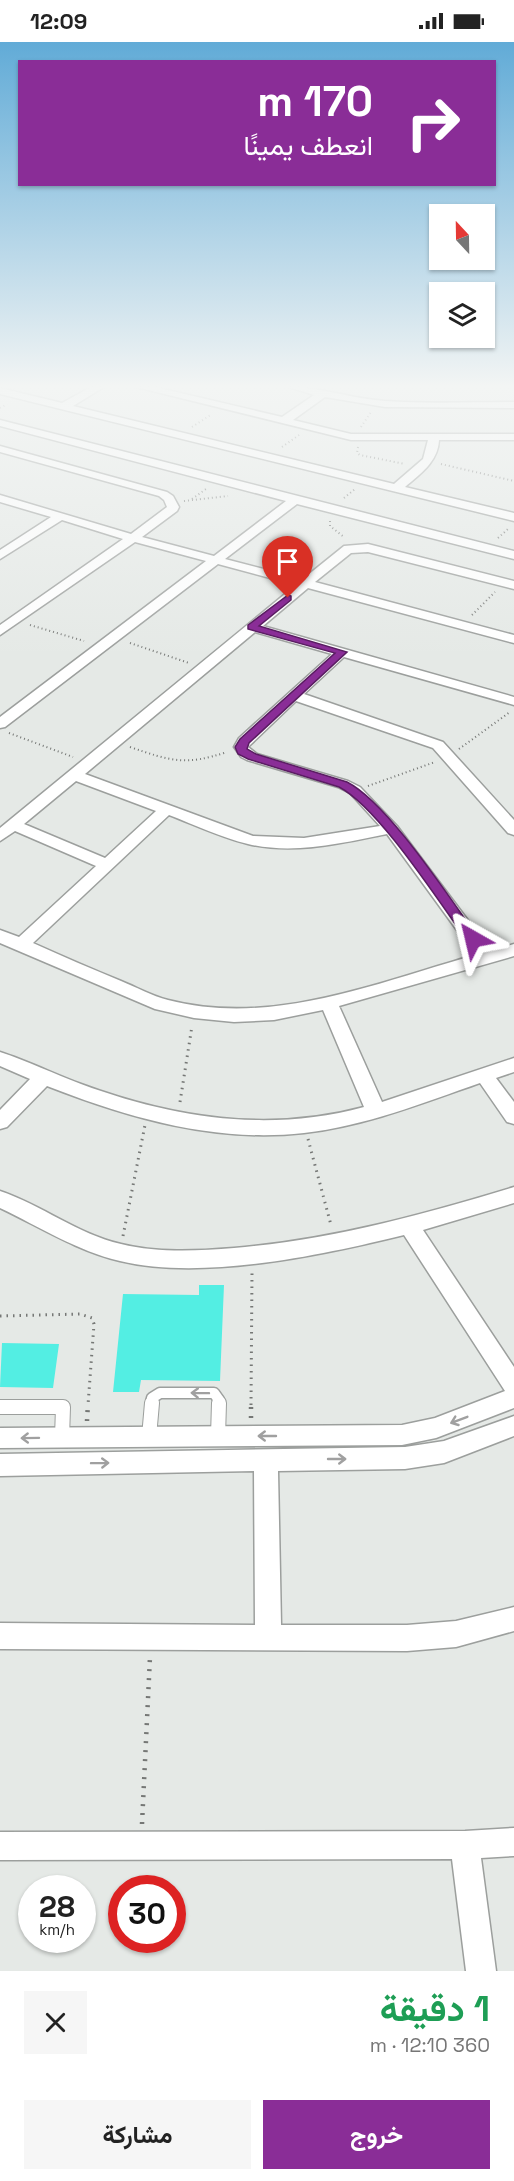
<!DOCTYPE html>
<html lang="ar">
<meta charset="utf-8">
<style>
body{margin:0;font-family:"Space Grotesk",Vazirmatn,sans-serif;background:#f6f6f6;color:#222;direction:rtl;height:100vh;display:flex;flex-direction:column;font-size:22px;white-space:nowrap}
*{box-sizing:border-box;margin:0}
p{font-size:20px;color:#767676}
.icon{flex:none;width:33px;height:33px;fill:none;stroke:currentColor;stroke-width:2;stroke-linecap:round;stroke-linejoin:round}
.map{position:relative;height:1929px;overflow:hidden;direction:ltr}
.sheet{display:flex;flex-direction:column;background:#fff;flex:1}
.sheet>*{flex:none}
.hud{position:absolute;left:18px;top:18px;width:478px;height:126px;border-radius:0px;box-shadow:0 2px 4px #0004;direction:rtl;background:#8a2d97;color:#fff;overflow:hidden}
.needle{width:39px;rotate:338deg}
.buttons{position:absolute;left:429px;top:162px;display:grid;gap:12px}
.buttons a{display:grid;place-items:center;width:66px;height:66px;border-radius:0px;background:#fff;box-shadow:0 2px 4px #0004;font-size:30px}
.speed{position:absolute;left:18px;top:1833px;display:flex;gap:12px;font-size:30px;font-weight:700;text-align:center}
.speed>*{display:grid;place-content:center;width:78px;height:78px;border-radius:50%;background:#fff;box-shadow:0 2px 4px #0004;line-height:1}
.speed small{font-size:15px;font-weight:400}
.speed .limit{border:9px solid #d22;background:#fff;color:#111}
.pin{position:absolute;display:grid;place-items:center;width:51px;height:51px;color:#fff;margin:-62px -26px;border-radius:50% 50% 50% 0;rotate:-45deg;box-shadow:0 0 6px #0007}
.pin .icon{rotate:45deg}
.me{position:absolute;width:66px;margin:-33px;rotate:323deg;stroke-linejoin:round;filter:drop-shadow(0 0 4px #0008)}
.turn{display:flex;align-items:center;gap:21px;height:126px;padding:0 24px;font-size:27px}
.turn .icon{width:78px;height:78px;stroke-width:2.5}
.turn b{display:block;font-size:42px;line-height:51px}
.round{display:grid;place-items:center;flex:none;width:63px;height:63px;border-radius:0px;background:#f6f6f6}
.summary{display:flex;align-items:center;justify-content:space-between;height:102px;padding:0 24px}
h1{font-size:36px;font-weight:700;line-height:45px;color:#1e9e55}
.action{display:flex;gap:12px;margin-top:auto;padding:12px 24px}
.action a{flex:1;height:69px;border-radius:0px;background:#8a2d97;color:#fff;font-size:24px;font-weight:700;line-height:69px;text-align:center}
.action a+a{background:#f6f6f6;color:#222}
.status{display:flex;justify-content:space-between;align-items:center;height:42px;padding:0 30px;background:#fff;direction:ltr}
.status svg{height:16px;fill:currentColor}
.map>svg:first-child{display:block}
</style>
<div class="status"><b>12:09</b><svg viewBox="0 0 49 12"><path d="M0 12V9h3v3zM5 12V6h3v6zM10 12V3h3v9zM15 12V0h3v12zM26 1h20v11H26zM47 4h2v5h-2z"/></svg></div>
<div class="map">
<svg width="514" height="1929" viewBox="0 0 514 1929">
<rect width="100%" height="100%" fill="#e5e9e6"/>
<path fill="#53eee3" d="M199,1243H224L220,1339L141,1338L139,1350H113L123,1252L199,1253Z
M2,1301L59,1302L53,1346L0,1345Z"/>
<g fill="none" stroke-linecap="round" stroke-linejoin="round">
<g stroke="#9c9f9d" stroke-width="13">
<path id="lane-far1" d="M151,1363L152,1356L160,1351H214L219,1358V1363"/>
</g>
<g stroke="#9c9f9d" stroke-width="16">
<path id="lane" d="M0,1365H63L62,1396
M218,1394L219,1361
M149,1395L152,1361"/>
</g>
<g stroke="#9c9f9d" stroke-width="3">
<path id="street" d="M91,345H104L73,364L394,442L423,417L428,398H351L136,345H155L282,375L314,353L289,345C322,345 352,357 385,359C427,362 471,360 514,360V366L385,365L325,355L293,378L351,392H514V398H439C438,420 420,432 405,445L514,471V479L0,352V346L62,361Z
M0,378L514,509V517L297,462L225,517L303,537L344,504L368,502L514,539V547L368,510L351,511L315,540L514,593V601L308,546L263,584L514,655V663L344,615L304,652L443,700L514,778V793L508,791L433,706L296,659L248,705L257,712L348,739L360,745L397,784L491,909L514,902V914L339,964L382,1060L514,1016V1030L496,1036L514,1060V1082L507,1080L480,1041C423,1061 365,1084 304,1091C215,1101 129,1076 47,1044L7,1085L0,1087V1068L30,1037L0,1024V1010C28,1019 54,1032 81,1042C173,1076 268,1091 364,1065L323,968L274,978L234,980L194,976L155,967L0,901V888L19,895L96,824L15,789L0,799V786L296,543L218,522L5,685L0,686V675L206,519L135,500L0,593V583L123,497L62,478L0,517V508L51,475L0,460V453L131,492L167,465L164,458L159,454L0,410V404L167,450L173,454L179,465L177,469L142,495L214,514L286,459L0,384ZM255,590L332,612L239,696L234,705L241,715L247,718L338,745L350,751L380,784L304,796L253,794L85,732ZM76,739L156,769L105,816L24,782ZM169,773C195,783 222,796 248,802C294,813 342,801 387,792L475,913C376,941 272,985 168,958C152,954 136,945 121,939C92,927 62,914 33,901Z
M514,1145V1161L423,1188L514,1325V1366L436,1396L402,1403L0,1406V1386L402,1383L435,1376L505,1349L404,1193C323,1213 202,1239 120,1219C77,1209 40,1185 0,1166V1149C42,1163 77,1192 121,1202C157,1211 197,1209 234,1206C330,1198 422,1173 514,1145Z
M514,1374V1394L444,1421L405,1427L278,1429L281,1583H407L456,1579L514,1565V1589L456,1605L407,1609L0,1607V1581L255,1583L254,1429L0,1434V1412L405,1405L444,1399Z
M514,1786V1814L481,1816L496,1929H466L452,1817L0,1818V1790L465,1789Z"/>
</g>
<path stroke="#757775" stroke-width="2" stroke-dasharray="1 3" stroke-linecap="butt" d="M0,366L7,362
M192,385L212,372
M361,385L371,370
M282,405L299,393
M358,405L357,411L360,413L405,422
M441,422L514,439
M344,456L355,447
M192,457L206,447
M184,459L228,454
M330,479V484L344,495
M498,496L508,487
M472,573L495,550
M30,583L84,599
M130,601L189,621
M9,691L73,715
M130,705C171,719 185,724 227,710
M459,707L510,670
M368,744L435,720"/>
<path stroke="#757775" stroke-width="3" stroke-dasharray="1.5 5" stroke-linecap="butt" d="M180,1060L192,984
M308,1097L331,1183
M123,1194L145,1083
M0,1274L80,1272L92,1276L94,1282L88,1363
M251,1363L252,1230"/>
<path stroke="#757775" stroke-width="4.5" stroke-dasharray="2 7" stroke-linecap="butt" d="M251,1376V1361
M87,1379L88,1361
M142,1782L150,1615"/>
<use href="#lane-far1" stroke="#fff" stroke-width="10"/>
<use href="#lane" stroke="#fff" stroke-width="14"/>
<use href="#street" fill="#fff" fill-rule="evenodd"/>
</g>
<defs><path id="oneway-shaft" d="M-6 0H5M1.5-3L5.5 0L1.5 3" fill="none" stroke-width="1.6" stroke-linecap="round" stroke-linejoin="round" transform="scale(1.5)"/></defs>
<g stroke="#a0a0a0">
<use href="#oneway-shaft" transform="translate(200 1351) rotate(-179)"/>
<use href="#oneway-shaft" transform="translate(459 1378) rotate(159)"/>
<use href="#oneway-shaft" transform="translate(267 1394) rotate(180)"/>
<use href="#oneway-shaft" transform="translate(30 1396) rotate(179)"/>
<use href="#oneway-shaft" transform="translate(337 1417)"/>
<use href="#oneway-shaft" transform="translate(100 1421) rotate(-1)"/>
</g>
<linearGradient id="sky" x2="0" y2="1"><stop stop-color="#61abd7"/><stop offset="0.56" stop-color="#f3f5f4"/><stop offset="1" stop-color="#f3f5f4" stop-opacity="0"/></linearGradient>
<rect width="514" height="615" fill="url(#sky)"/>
<path fill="#8a2d97" stroke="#5a1d62" stroke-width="1.5" d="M288,553L291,554V558L259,584L347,610L249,701L247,707L256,712L347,740C388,761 448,854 477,894L479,897L477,900H468C439,860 379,766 339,745L248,717L238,712L235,705L240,697L335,611L248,587V583Z"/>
</svg>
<div class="buttons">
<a><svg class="needle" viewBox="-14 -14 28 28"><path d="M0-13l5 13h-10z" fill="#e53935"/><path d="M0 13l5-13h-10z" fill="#767676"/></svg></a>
<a><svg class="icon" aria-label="layers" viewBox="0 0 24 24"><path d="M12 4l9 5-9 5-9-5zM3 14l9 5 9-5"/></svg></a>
</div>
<div class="speed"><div>28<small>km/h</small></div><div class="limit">30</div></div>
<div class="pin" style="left:288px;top:556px;background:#d93025"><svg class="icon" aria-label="arrive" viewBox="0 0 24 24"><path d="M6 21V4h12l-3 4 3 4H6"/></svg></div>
<svg class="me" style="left:473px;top:897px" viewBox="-20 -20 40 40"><path d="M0-17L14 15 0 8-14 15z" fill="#8a2d97" stroke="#fff" stroke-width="4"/></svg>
<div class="hud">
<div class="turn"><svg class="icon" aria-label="right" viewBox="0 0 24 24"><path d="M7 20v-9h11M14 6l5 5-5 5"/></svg><div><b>170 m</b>انعطف يمينًا</div></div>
</div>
</div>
<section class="sheet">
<div class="summary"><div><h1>1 دقيقة</h1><p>360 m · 12:10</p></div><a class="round"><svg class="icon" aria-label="close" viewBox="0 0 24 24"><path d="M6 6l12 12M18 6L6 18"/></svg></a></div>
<div class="action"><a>خروج</a><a>مشاركة</a></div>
</section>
